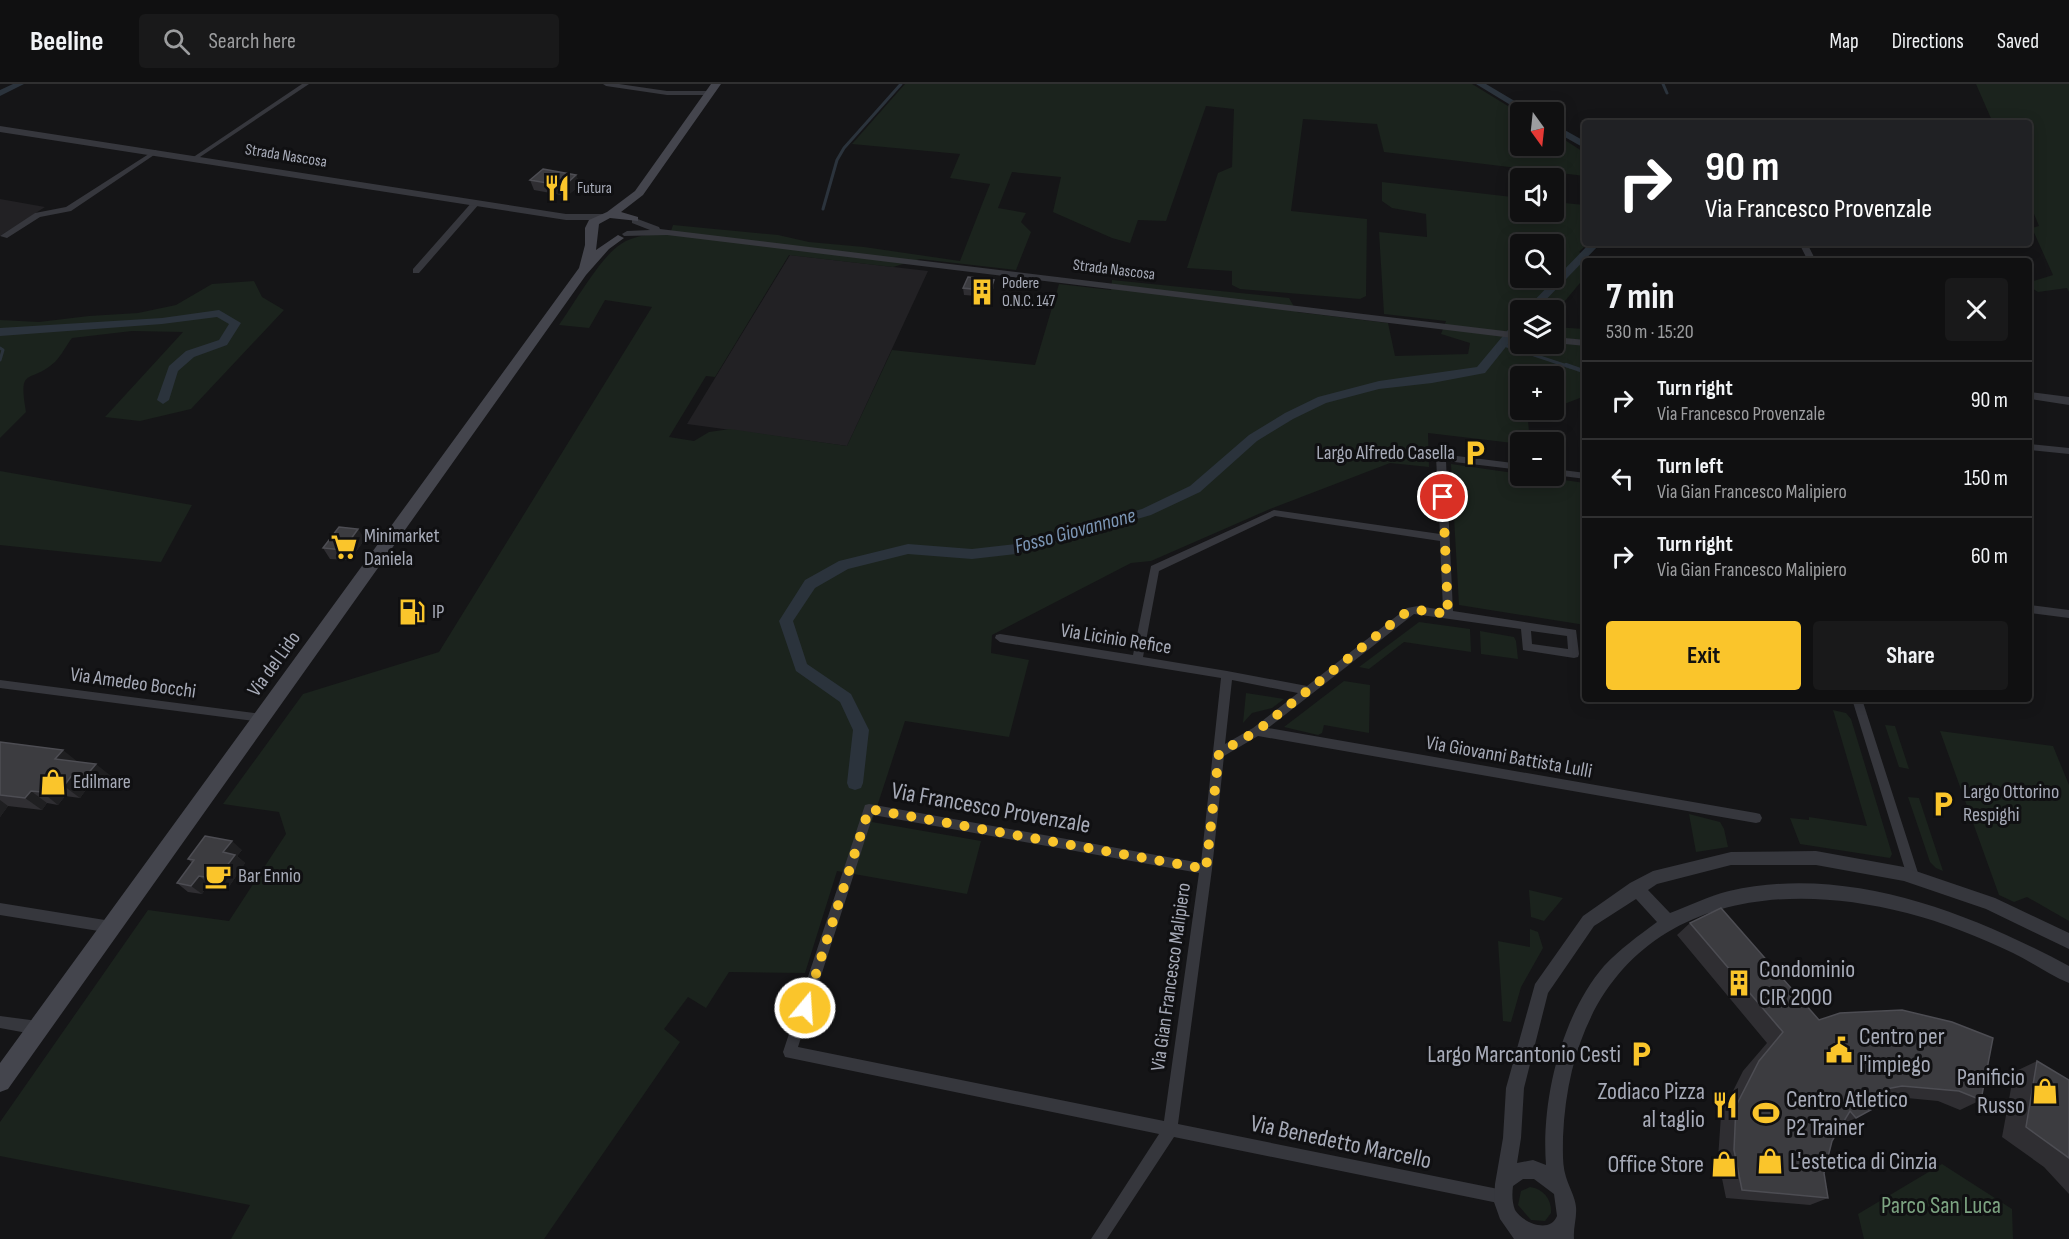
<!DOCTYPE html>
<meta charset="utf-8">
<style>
body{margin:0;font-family:"Sofia Sans Condensed",sans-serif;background:#19191a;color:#f1f3f6;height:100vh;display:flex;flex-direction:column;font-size:22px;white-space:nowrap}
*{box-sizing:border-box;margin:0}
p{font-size:20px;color:#9c9d9f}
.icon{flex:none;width:33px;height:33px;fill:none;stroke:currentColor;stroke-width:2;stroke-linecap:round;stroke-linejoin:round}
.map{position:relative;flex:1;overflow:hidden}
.sheet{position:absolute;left:1582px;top:174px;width:450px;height:444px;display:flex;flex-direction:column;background:#101011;border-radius:6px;box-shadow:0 3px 15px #0003,0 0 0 2px #303031}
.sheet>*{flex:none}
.guide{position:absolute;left:1582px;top:36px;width:450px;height:126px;border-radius:6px;box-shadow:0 3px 15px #0003,0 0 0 2px #303031;background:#202124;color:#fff;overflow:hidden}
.needle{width:39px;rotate:165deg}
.controls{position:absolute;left:1510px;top:18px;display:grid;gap:12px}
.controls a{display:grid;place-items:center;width:54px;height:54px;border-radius:6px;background:#101011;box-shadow:0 3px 15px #0003,0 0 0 2px #303031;font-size:30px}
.pin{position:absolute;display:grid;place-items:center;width:51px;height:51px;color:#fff;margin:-26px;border:3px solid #fff;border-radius:50%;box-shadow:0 2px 6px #0007}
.me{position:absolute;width:66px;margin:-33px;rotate:18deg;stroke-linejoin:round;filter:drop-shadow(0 0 4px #0008)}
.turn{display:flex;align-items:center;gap:21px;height:126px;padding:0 24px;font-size:27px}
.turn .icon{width:78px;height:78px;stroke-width:2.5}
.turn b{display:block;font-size:42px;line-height:51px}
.round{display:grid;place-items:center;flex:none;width:63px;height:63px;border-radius:6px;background:#19191a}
.overview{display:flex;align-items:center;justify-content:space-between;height:102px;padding:0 24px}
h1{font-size:36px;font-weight:700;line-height:45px}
.cta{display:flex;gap:12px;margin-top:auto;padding:12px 24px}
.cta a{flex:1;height:69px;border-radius:6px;background:#fac52b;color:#111;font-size:24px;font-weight:700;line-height:69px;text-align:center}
.cta a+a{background:#19191a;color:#f1f3f6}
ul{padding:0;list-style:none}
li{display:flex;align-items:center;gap:18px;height:78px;padding:0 24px;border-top:2px solid #303031}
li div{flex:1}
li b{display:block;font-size:22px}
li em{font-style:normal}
header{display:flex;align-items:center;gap:36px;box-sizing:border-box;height:84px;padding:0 30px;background:#101011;border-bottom:2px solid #303031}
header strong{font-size:28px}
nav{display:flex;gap:33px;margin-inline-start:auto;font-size:21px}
.search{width:420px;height:54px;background:#19191a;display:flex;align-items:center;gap:15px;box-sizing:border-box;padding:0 21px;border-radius:6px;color:#9c9d9f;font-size:22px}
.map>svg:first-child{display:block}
</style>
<header>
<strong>Beeline</strong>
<div class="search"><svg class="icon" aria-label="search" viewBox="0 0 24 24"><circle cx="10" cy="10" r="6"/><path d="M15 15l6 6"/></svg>Search here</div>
<nav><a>Map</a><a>Directions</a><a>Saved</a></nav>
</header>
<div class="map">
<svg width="2069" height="1155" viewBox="0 0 2069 1155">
<rect width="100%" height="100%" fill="#151517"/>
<path fill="#222124" d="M0,115L45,123L0,152Z
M790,171L928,187L847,362L687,340Z"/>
<path fill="#1b231d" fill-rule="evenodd" d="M905,0H1472L1521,30V62H1554V49L1585,69V92L1384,68L1377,40L1303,35L1291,127L1367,135L1366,212L1360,215L1240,205L1232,201V187L1187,184L1218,89L1232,83L1234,25L1206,22L1166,137L1138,136L1130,159L1112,154L1053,128L1061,93L1012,88L998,124L1026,129L1021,138L1031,148L1016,186L920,175L893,183L789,171L715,293L706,292L669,353L694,357L709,348L730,345L847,362L892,266L1035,281L1059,200L1111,206L1112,196L1289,214L1297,228L1388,239L1395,272L1468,270L1470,259L1441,250L1446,237L1384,230L1379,148L1427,153L1426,130L1392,124L1382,117V98L1521,114V128H1554V118L1585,121L1586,159H1588L1579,168L1595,177H1586L1585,193L1554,230V226H1521V260H1554V243L1585,245V312L1564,320L1554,318V292H1521V326H1527L1530,358H1521V360L1428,349L1429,383L1390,379L1270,425L1151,477L1131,479L992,551L991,569L1029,576L1009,653L905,637L872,738L981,757L967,810L837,787L805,889L729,888L706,924L688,913L664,945L680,958L544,1155H231L250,1121L0,1072V1038L148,826L229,837L286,750L279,728L223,720L303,610L439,568L652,223L605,216L589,244L559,241C574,220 601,172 621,160C634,151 655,149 670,150L673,141L778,151L809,158L864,163L960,177L990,100L950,94L960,70L852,60ZM1521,160H1554V194H1521Z
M1976,0H2069V208L2067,204L2038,208L2030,203V198L2053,191L2032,144L2039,142L2030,120V39H1993Z
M254,197L262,213L284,226L191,325L140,337L105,333L183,248L132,247L72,254C66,262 61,272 55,278C29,301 18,281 26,328L0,354V236L39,238L89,232L138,229L176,221L212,200Z
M1451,380L1585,399V541L1459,521Z
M0,387L192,421L161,478L0,461Z
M1419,538L1470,545L1471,568L1404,558L1369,585L1359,583Z
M1480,547L1514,553L1516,557L1518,575L1481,570Z
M1344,597L1370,601L1369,649L1324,641L1322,649L1318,651L1284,643Z
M1246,609L1284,615L1272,624L1252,629L1243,639Z
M1833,626L1846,629L1851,635L1892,770L1890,774L1800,760L1790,734L1809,736V733L1867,742Z
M1885,641L1895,642L1909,685L1899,683Z
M1940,647L2053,662L2069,701V837L2027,813L2014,818L1999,811Z
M1908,713L1919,714L1943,787L1936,784L1930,778Z
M1689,730L1720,738L1724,745L1728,763L1696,768Z
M1529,806L1563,814L1544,837L1531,833Z
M1530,845L1538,848L1543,864L1521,903L1511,938L1503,937L1498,857L1530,863Z
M1942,1080L2012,1125L2013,1155H1864L1858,1130Z
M1530,1103C1544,1105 1552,1116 1551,1129L1545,1137L1531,1136L1518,1121L1521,1107Z"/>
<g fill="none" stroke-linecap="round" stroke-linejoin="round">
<path stroke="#2b333c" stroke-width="3" d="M1663,0L1667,9
M823,125L837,76L844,64L901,0
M1501,260L1570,283
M0,264L3,266L0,276"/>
<path stroke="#2b333c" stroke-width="4" d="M1566,281L1586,288"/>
<path fill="#2b333c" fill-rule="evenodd" d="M13,0H24L0,12V6Z
M1476,0H1486L1533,28H1522Z
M1554,40L1586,58V65L1554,47Z
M1590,159H1601L1536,226H1525Z
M219,226L241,239L227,261L194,273L178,287L169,316L163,320L157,316L169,282L186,267L219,256L229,240L217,233L162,240L0,252V244L162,234Z
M1521,234V244L1485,289L1432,299L1379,305L1326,319L1293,335L1257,357L1200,408L1151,431L1016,470L972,475L908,470L848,485L815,504L793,537L807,580L851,610L869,646L863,699L861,704L855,706L849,704L847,699L853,646L840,618L796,587L779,537L805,496L839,477L908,460L972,465L1016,460L1142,425L1190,402L1249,351L1285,329L1318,313L1379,297L1477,283L1517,235Z"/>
<path fill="#36373d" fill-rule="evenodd" d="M302,0H309L197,75L192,74Z
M603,0H619L667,7H710L713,9L710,11H667L606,2Z
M1600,35L1602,36L1604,39H1598L1597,37Z
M155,66L157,67V69L71,127L40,133L7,154L0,152L35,129L66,123Z
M473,117L480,119L419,189H413V185Z
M1799,159H1807L1816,177H1808Z
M2030,360L2069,364V370L2030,366Z
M1441,370L1521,380V386L1446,377L1453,527L1576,546L1579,570L1578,573L1574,574L1523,566L1521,545L1414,530L1268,644L1756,729L1760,730L1762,734L1760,738L1756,739L1258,652L1224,672L1212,785L1178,1040L1503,1106L1508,1108L1510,1113L1508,1118L1503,1120L1174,1053L1107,1155H1091L1159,1050L785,973L783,968L865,721L869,720L1201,779L1221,594L1000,558L995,554L996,551L1000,550L1133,571L1151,482L1274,426L1440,450L1436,373ZM1275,432L1440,457L1443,526L1418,522L1407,524L1307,602L1227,587L1143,573L1159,487ZM1531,547L1567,552L1568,565L1532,560ZM1232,596L1298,609L1253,644L1225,660ZM873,731L1199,789L1164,1037L798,963Z
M1554,385L1586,389V395L1554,391Z
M2030,521L2069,526V534L2030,529Z
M0,596L261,630L265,631L266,634L265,637L261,638L0,604Z
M1852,615H1862L1919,792L1917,796L1913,797L1909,796L1907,792Z
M0,819L111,837L115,839L117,843L115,847L111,849L0,831Z
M0,932L38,937L43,939L45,944L43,949L38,951L0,944Z"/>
<path fill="#36373d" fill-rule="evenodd" d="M0,42L566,130H603L608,133L603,136H566L0,48Z
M635,134L659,143L660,145L1521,249V255L667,151L624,152L622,150L627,147L650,146L632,139V135Z
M1554,253L1586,256V262L1554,259Z
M2030,308L2069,313V321L2030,315Z
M1816,767L1904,783L1995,814L2069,849V865L1986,825L1904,797L1816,781H1731L1657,800L1648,806L1670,829C1689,822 1709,812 1729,807C1846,780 1968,828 2069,882V899C2049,891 2032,878 2013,869C1979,853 1943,838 1907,829C1725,782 1572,849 1563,1053C1563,1066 1562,1081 1566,1093C1569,1103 1575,1113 1576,1123C1577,1134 1573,1144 1574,1155H1514L1500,1135L1494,1118L1495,1100L1503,1054L1506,1004L1535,900L1583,832L1630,799L1653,787L1731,768ZM1636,815L1657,838C1638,852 1620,865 1604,882C1561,932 1541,1017 1546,1081L1533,1076L1517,1079L1521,1054L1524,1004L1548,909L1594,842ZM1523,1095H1534L1554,1110L1557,1132C1550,1150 1523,1139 1515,1126C1512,1118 1512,1110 1513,1102Z"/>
<path fill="#44454d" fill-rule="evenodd" d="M711,0H721L643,111L621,128L638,133V137L610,134L599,140L596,166L618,151L624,154L609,165L586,191L8,1005L0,1008V979L579,184L585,161V144L589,136L607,128L635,107Z"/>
</g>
<path fill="#2f2e32" d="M576,91L580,101L567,112L534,106L530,96Z
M994,196V203L990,213L964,211L963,204Z
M365,455L350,476L330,475L323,464Z
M0,658L78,678L111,692L102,705L88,703L80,714L65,712L58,721L47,719L42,726L8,722L0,733Z
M242,766L237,772L245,779L228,804L209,800L202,810L188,808L177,799L192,779L188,775Z
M1690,839L1819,936L1981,1016L1960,1026L1938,1017L1886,1012L1856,1034L1841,1041L1832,1057L1824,1089L1828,1114L1810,1121L1726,1114L1718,1075L1721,1031L1743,987L1767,959L1677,851Z
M2037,977L2069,996V1110L2044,1083L2002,1053L2014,988Z"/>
<path fill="#1f1f21" d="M576,91L580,101L567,112L564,102Z
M994,196V203L990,213V207Z
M358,445L365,455L350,476L343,466Z
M63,666L78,678L55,675Z
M96,680L111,692L102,705L86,692Z
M72,691L88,703L80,714L64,702Z
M49,700L65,712L58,721L42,708Z
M31,707L47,719L42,726L25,714Z
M0,716L8,722L0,733Z
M232,757L242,766L237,772L245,779L228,804L217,795L223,768Z
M199,792L209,800L202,810L191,802Z"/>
<path fill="#3c3c40" stroke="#4d4d53" stroke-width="1.5" d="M543,85L576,91L564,102L530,96Z
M968,193L994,196L990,207L963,204Z
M339,443L358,445L343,466L323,464Z
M0,658L63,666L55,675L96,680L86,692L72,691L64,702L49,700L42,708L31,707L25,714L0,711Z
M205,752L232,757L223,768L235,771L217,795L199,792L191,802L177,799L194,776L188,775Z
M1721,824L1819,936L1840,929L1902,926L1952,938L1993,954L1981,1016L1959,1007L1902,1002L1881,1006L1889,1016L1856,1034L1850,1027L1832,1057L1824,1089L1828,1114L1742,1106L1734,1066L1736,1022L1759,977L1783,948L1690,839Z
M2037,977L2069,996V1074L2026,1043Z"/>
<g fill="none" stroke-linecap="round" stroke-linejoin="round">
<path stroke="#fac52b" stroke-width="10" stroke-dasharray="0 18" d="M805,924L869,725L1206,785L1219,669L1257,647L1404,530L1418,526L1448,530L1443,413"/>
</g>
<defs>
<g id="restaurant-bare" transform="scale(2.07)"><path d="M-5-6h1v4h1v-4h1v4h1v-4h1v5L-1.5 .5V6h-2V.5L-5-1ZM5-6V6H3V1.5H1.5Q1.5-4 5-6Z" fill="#fac52b" stroke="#101012" stroke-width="2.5" paint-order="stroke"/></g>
<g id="building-bare" transform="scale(2.07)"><path d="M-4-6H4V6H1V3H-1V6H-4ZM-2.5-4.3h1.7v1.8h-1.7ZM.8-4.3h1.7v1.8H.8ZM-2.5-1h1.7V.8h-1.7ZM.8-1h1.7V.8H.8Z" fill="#fac52b" stroke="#101012" stroke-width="2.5" paint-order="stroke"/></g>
<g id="parking-bare" transform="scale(2.07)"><path d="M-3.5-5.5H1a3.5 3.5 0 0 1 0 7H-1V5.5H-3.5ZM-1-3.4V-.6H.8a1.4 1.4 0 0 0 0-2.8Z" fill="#fac52b" stroke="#101012" stroke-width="2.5" paint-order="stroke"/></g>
<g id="supermarket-bare" transform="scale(2.07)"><path d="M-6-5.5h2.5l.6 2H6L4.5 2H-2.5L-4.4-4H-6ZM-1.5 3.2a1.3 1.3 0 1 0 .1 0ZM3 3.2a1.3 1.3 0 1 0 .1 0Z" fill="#fac52b" stroke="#101012" stroke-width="2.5" paint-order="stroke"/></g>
<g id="fuel-bare" transform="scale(2.07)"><path d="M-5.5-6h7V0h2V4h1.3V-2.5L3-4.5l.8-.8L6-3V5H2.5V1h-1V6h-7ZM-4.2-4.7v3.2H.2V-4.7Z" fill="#fac52b" stroke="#101012" stroke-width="2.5" paint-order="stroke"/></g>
<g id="shop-bare" transform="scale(2.07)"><path d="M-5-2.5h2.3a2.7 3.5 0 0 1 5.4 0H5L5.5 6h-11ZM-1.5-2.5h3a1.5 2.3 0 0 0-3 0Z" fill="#fac52b" stroke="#101012" stroke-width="2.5" paint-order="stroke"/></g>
<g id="cafe-bare" transform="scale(2.07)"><path d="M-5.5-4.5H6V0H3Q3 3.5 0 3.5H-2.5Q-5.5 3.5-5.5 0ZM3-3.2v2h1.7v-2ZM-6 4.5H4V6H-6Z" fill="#fac52b" stroke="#101012" stroke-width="2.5" paint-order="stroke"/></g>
<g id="civic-bare" transform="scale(2.07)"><path d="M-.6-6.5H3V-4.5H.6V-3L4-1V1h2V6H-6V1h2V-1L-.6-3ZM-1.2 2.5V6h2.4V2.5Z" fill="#fac52b" stroke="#101012" stroke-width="2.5" paint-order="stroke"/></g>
<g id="stadium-bare" transform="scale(2.07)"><path d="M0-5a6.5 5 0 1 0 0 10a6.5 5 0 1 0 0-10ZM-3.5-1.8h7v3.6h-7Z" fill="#fac52b" stroke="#101012" stroke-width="2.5" paint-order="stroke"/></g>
</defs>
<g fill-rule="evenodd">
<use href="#restaurant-bare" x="557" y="104"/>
<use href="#building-bare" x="982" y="208"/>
<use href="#parking-bare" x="1475" y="369"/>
<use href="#supermarket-bare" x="344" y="463"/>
<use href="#fuel-bare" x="412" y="528"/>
<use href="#shop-bare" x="53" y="698"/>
<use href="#parking-bare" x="1943" y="720"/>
<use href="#cafe-bare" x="218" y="792"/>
<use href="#building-bare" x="1739" y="899"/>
<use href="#civic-bare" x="1839" y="966"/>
<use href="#parking-bare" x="1641" y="970"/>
<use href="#shop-bare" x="2045" y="1007"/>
<use href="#restaurant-bare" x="1725" y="1021"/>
<use href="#stadium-bare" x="1766" y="1029"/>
<use href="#shop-bare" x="1770" y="1077"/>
<use href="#shop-bare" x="1724" y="1080"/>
</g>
<g text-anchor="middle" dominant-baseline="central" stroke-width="6" stroke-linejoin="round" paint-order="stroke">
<g font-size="16" fill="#a7abb8" stroke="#101012">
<text transform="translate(286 72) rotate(9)">Strada Nascosa</text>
<text transform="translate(1114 186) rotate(7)">Strada Nascosa</text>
</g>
<g font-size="16" fill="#a7abb8" stroke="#101012" text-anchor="start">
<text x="577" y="104">Futura</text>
<text x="1002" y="199">Podere<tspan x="1002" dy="18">O.N.C. 147</tspan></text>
</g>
<g font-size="20" fill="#a7abb8" stroke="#101012" text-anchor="start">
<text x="1455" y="369" text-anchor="end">Largo Alfredo Casella</text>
<text x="364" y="452">Minimarket<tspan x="364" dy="23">Daniela</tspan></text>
<text x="432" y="528">IP</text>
<text x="73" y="698">Edilmare</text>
<text x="1963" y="708">Largo Ottorino<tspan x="1963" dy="23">Respighi</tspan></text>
<text x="238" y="792">Bar Ennio</text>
</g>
<g font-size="20" fill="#a7abb8" stroke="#101012">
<text transform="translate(1116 555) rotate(9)">Via Licinio Refice</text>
<text transform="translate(274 580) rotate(-54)">Via del Lido</text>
<text transform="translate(133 599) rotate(8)">Via Amedeo Bocchi</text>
<text transform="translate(1509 673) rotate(10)">Via Giovanni Battista Lulli</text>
<text transform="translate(1171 893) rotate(-82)">Via Gian Francesco Malipiero</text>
</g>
<g font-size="21" font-style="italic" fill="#7c96b5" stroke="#101012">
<text transform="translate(1075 447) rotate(-15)">Fosso Giovannone</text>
</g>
<g font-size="24" fill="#a7abb8" stroke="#101012">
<text transform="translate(991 724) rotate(10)">Via Francesco Provenzale</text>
<text transform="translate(1341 1058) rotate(12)">Via Benedetto Marcello</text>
</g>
<g font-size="24" fill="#a7abb8" stroke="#101012" text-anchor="start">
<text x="1759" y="885">Condominio<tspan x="1759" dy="28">CIR 2000</tspan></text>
<text x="1859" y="952">Centro per<tspan x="1859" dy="28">l'impiego</tspan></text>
<text x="1621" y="970" text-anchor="end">Largo Marcantonio Cesti</text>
<text x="2025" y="993" text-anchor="end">Panificio<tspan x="2025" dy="28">Russo</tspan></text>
<text x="1705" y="1007" text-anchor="end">Zodiaco Pizza<tspan x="1705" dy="28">al taglio</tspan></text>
<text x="1786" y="1015">Centro Atletico<tspan x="1786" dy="28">P2 Trainer</tspan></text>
<text x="1790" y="1077">L'estetica di Cinzia</text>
<text x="1704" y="1080" text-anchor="end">Office Store</text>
</g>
<g font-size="24" fill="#7da482" stroke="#101012">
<text x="1941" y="1121">Parco San Luca</text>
</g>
</g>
</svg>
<div class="controls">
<a><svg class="needle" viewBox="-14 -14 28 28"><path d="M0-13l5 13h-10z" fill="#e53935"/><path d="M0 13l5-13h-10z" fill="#9c9d9f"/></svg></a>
<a><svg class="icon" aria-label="sound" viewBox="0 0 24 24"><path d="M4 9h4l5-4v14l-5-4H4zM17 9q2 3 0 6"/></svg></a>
<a><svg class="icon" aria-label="search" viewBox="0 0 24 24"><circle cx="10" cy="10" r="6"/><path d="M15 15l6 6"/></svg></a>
<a><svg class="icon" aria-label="layers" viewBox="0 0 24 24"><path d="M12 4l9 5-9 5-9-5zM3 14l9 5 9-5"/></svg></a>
<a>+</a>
<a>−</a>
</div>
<div class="pin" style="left:1443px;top:413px;background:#d93025"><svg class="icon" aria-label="arrive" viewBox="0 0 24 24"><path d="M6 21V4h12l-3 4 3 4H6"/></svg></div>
<svg class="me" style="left:805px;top:924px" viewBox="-20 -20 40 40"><circle r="17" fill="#fac52b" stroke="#fff" stroke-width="3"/><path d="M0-11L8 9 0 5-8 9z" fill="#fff"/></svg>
<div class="guide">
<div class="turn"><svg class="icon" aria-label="right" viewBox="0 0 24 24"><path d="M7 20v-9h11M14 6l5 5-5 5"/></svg><div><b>90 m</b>Via Francesco Provenzale</div></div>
</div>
<section class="sheet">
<div class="overview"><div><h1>7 min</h1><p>530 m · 15:20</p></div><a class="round"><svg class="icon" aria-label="close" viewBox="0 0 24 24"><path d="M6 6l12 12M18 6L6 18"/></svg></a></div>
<ul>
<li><svg class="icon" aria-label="right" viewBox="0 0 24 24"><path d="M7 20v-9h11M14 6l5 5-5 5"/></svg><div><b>Turn right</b><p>Via Francesco Provenzale</p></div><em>90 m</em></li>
<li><svg class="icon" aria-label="left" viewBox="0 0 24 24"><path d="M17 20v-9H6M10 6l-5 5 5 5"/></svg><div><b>Turn left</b><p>Via Gian Francesco Malipiero</p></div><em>150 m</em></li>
<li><svg class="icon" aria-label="right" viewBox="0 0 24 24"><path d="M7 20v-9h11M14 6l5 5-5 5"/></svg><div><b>Turn right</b><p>Via Gian Francesco Malipiero</p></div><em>60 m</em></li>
</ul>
<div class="cta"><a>Exit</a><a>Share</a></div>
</section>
</div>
